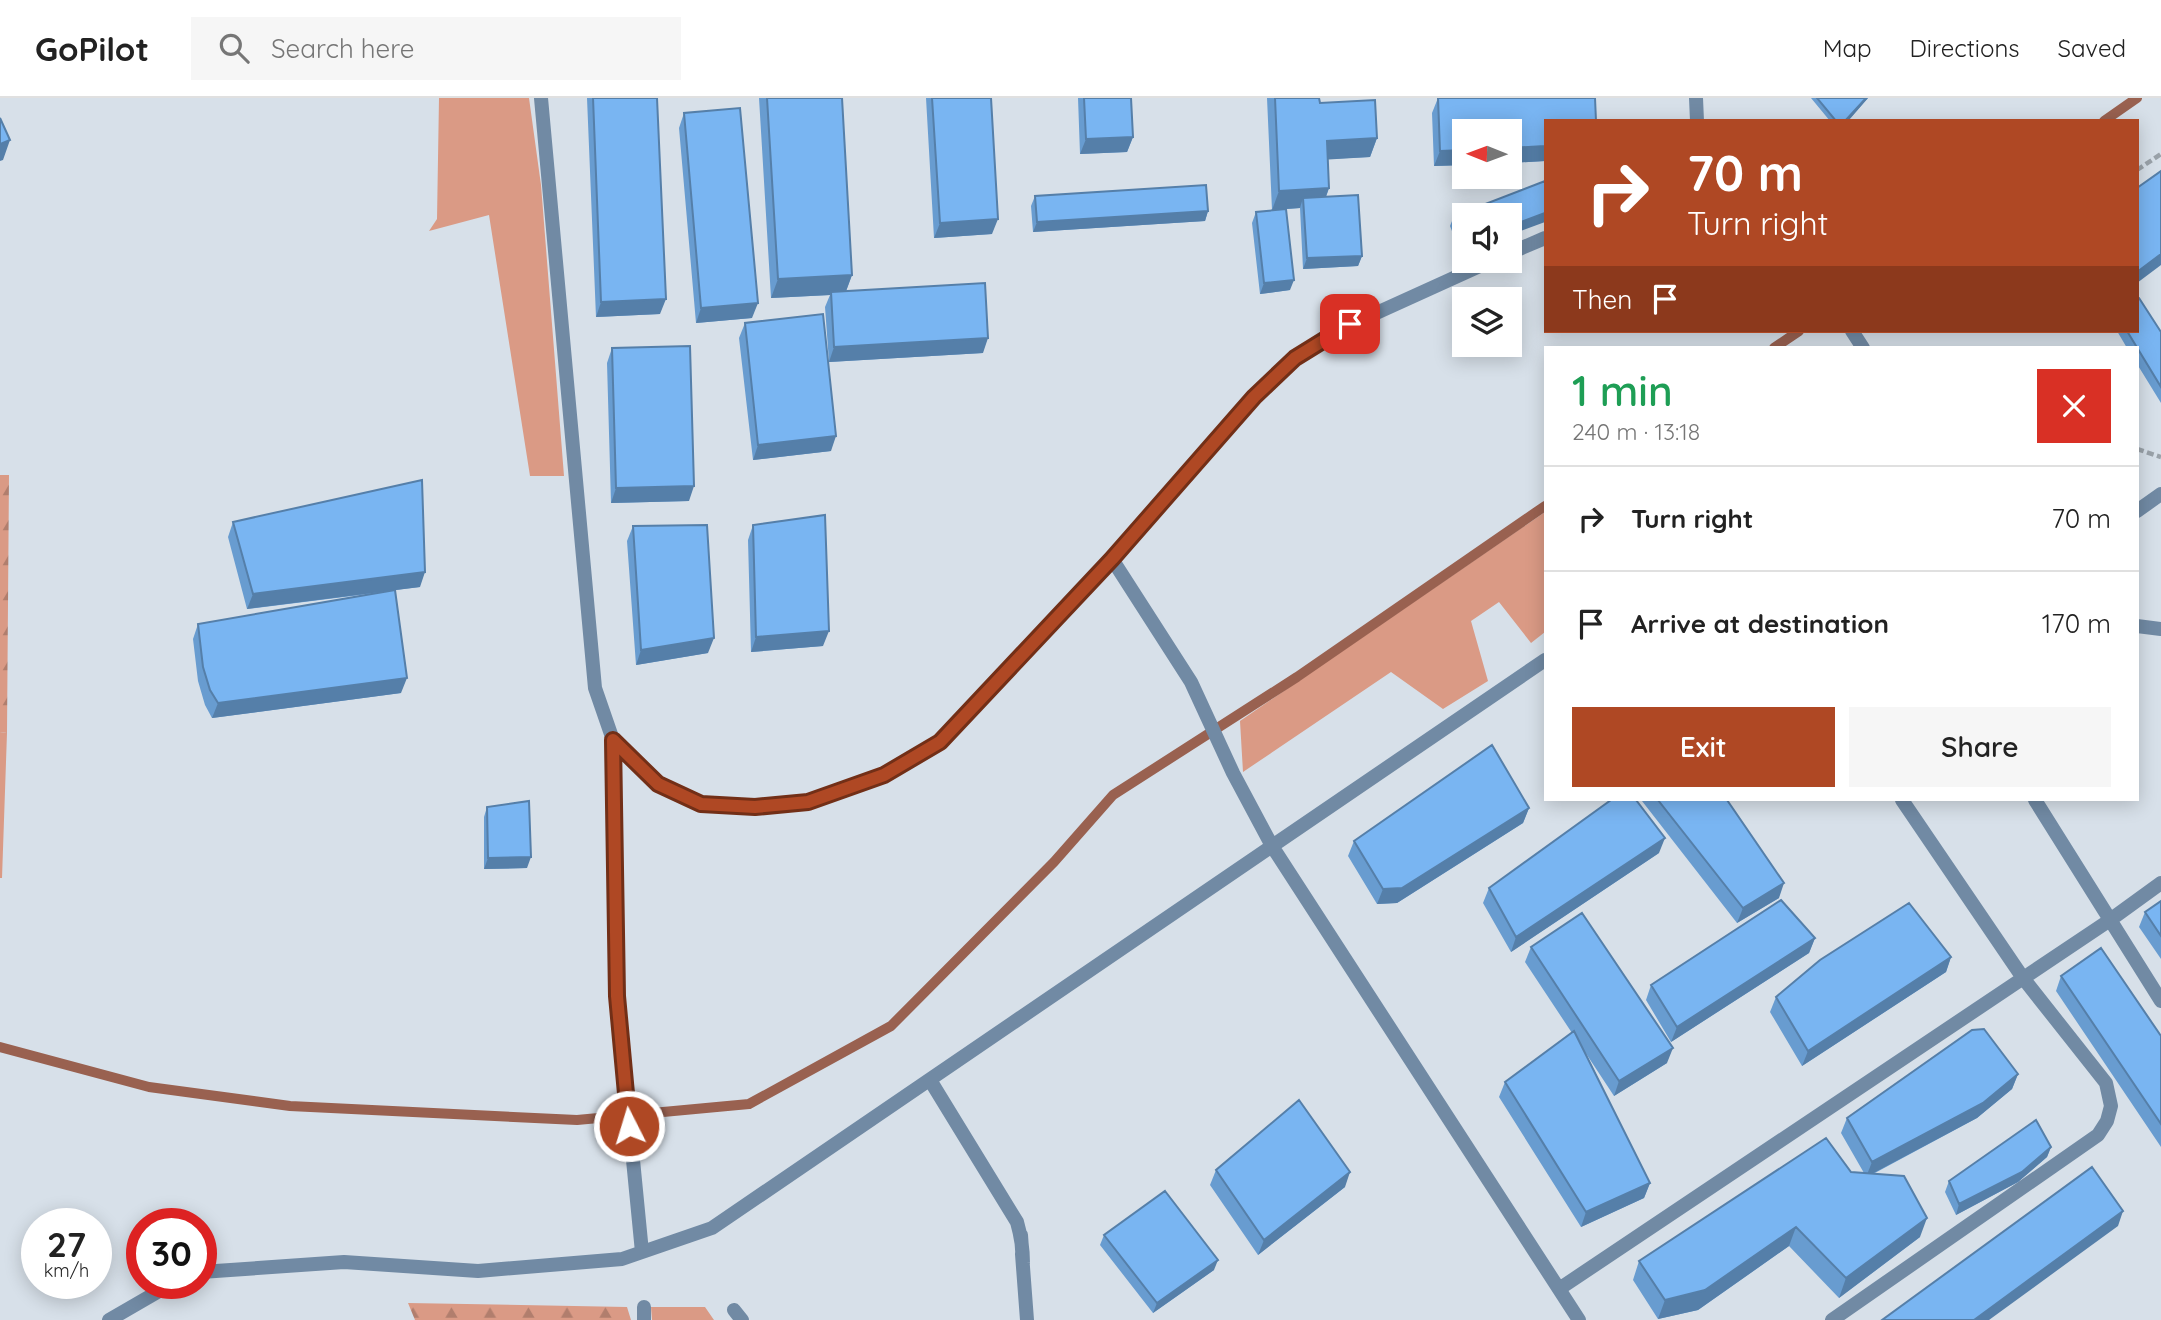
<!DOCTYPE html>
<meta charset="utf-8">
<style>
body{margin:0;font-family:Quicksand,sans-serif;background:#f6f6f6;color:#222;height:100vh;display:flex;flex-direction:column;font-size:26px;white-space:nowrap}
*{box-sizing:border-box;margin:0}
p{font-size:23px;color:#767676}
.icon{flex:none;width:38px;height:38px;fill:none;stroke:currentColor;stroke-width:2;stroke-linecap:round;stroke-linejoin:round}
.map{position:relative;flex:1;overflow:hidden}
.side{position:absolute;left:1544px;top:248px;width:595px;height:455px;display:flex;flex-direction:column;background:#fff;border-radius:0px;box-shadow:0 4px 18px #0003}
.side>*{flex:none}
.banner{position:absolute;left:1544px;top:21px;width:595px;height:214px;border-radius:0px;box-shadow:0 4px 18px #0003;background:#af4824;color:#fff;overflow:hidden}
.needle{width:46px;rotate:271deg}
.fabs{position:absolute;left:1452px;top:21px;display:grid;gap:14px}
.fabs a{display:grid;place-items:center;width:70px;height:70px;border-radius:0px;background:#fff;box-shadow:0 4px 18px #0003;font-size:35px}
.speed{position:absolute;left:21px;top:1110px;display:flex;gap:14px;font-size:35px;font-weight:700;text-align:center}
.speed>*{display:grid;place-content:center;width:91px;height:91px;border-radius:50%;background:#fff;box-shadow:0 4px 18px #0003;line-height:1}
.speed small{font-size:18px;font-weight:400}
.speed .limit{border:10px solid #d22;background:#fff;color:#111}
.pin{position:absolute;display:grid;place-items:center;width:60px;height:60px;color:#fff;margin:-30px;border-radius:14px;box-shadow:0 4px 10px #0006}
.me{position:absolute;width:77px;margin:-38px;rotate:355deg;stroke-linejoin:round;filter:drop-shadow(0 0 5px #0008)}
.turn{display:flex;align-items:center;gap:24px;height:147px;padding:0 28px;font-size:32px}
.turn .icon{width:91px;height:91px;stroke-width:2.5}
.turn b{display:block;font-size:49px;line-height:60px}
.then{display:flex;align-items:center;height:66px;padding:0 28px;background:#0003;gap:14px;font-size:26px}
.round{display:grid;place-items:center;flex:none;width:74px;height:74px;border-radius:0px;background:#f6f6f6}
.headline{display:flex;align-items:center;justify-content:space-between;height:119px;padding:0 28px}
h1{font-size:42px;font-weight:600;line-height:52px;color:#1e9e55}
.cta{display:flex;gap:14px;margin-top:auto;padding:14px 28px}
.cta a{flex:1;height:80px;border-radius:0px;background:#af4824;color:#fff;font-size:28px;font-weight:600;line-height:80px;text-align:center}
.cta a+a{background:#f6f6f6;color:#222}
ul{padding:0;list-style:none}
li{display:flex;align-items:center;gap:21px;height:105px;padding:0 28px;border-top:2px solid #e0e0e0}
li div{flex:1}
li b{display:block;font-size:26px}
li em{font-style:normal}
header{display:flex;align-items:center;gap:42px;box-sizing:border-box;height:98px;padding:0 35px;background:#fff;border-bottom:2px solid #e0e0e0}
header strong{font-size:33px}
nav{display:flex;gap:38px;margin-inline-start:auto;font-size:24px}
.search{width:490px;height:63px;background:#f6f6f6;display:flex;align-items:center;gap:18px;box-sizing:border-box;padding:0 24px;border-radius:0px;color:#767676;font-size:26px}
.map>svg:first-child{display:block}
</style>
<header>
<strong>GoPilot</strong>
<div class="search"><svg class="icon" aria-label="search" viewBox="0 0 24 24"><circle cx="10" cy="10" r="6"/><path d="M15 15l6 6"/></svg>Search here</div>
<nav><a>Map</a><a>Directions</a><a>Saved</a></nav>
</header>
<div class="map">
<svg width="2161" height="1222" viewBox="0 0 2161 1222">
<defs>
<pattern id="forest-firs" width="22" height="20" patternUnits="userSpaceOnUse" patternTransform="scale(1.75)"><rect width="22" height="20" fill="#da9a85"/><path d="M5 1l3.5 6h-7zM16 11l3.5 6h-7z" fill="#b17e6d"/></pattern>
</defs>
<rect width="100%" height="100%" fill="#d7e0e9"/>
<path fill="#da9a85" d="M439,0H529L541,87L564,378H530L489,117L429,133L437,121Z
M1545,414V534L1531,545L1499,504L1471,523L1488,583L1443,611L1391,574L1243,674L1240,623Z
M0,634L7,635L2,780H0Z
M651,1209H705L714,1222H652Z"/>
<path fill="url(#forest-firs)" d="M0,377H9L7,635L0,634Z
M408,1205L627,1209L631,1222H415Z"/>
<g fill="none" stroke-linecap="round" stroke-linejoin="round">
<path stroke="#996150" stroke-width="10" d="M2104,23L2137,0
M1774,250L1799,233
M0,949L149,989L290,1008L577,1022L749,1006L891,928L1054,764L1113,697L1297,579L1545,408"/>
<path stroke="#9aa2a9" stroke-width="4.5" stroke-dasharray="7 3.5" stroke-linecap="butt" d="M2137,72L2161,56
M2137,351L2161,359"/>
<path stroke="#718aa4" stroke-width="14" d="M541,0L595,590L613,642L658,686L701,706L755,709L808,704L884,677L940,644L1112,461L1254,299L1295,260L1350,227L1491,163
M1696,0L1697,23
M1510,155L1545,140
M1852,233L1863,250
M2137,413L2161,396
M1112,461L1191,584L1233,675L1272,748L1579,1222
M2137,528L2161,531
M613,642L617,898L642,1154
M2035,702L2161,903
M930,982L1017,1124C1021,1138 1023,1150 1023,1165L1021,1137
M1022,1156L1027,1222
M201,1174L344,1164L478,1173L622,1161L712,1130L1545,562
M1559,1191L2110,822L2161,785
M644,1209V1222
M734,1212L742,1222
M109,1222L173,1185
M1832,1222L2098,1037L2107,1023L2111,1008L2106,985L2023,880L1902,702"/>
</g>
<path fill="#689cd0" d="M587,0H657L660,216L596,219Z
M759,0H842L852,177L846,193L983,255L829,264L825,209L830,197L771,200Z
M926,0H991L992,136L934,140Z
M1078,0H1131L1133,39L1127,54L1080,56Z
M1267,0H1319L1320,5L1377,40L1370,59L1328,61L1329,90L1326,99L1362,158L1358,168L1303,171L1300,110L1272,112Z
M1438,0H1595L1596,23H1545V63L1510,65V33H1465V67L1434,68L1432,15Z
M1811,0H1868L1848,23H1830Z
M684,15L752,220L696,225L679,30Z
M1545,83L1465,154L1461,156L1450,128L1454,118Z
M1035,98L1208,113L1205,123L1033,134L1031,108Z
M1256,114L1290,192L1260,196L1252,125Z
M745,225L831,353L753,362L739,240Z
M2117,233L2161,234V305L2137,266V250H2127Z
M612,250L689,403L611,405L607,265Z
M233,424L420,489L395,492L401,595L212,620L205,607L198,583L193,541L198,526L392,493L247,511L228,439Z
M753,427L823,548L751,554L748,442Z
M633,428L708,555L636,567L627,443Z
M1642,702H1727L1779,800L1737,825L1642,703Z
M487,709L527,770L484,771V719Z
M1529,710L1523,725L1397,805L1377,806L1348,758L1354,743Z
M1659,755L1511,854L1483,805L1489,790Z
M2161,803V861L2139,829L2145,814Z
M1815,840L1809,855L1671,944L1646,902L1651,887Z
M1531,849L1667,965L1614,998L1585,954L1650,1085L1644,1100L1581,1129L1499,999L1505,984L1572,935L1525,864Z
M1951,859L1946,874L1802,968L1770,914L1776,899Z
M2061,878L2161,938V1049L2056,893Z
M2018,976L2012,991L1977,1020L1873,1076L1920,1139L1839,1200L1789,1148L1698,1212L1658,1221L1633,1182L1639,1163L1851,1074L1864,1075L1841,1035L1847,1020Z
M2051,1049L2047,1059L2018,1084L1956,1117L1945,1094L1949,1083Z
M1216,1072L1345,1089L1258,1157L1210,1087Z
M1104,1137L1214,1172L1153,1215L1100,1147Z"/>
<path fill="#557fa9" d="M1866,0H1868L1848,23H1845Z
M1133,39L1127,54L1080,56L1086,41Z
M1377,40L1370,59L1320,62L1327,43Z
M10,42L3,62L0,63V46Z
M1545,48V63L1510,65V50Z
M1465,52V67L1434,68L1440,53Z
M1329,90L1322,109L1303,100L1300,110L1272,112L1279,93Z
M1208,113L1205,123L1033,134L1037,124Z
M1545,115V124L1510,137V128Z
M998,121L992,136L934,140L940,125Z
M1465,146V154L1461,156Z
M2161,156V167L2137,185V174Z
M1362,158L1358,168L1303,171L1307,160Z
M852,177L845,196L831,194L830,197L771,200L778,181Z
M1294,182L1290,192L1260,196L1264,185Z
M666,201L660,216L596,219L601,204Z
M758,205L752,220L696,225L701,210Z
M988,240L983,255L829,264L834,249Z
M836,338L831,353L753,362L758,347Z
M694,388L689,403L611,405L616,390Z
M425,474L420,489L247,511L253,496Z
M829,533L823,548L751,554L756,539Z
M714,540L708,555L636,567L641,552Z
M407,580L401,595L212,620L218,605Z
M1529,710L1523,725L1397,805L1377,806L1383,791Z
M1665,740L1659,755L1511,854L1516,839Z
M531,759L527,770L484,771L488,760Z
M1784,785L1779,800L1737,825L1743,810Z
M1815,840L1809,855L1671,944L1677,929Z
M1951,859L1946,874L1802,968L1808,953Z
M1673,950L1667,965L1614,998L1619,983Z
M2018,976L2012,991L1977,1020L1866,1079L1872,1064Z
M2051,1049L2047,1059L2018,1084L1956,1117L1959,1106Z
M1350,1074L1345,1089L1258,1157L1264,1142Z
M1650,1085L1644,1100L1581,1129L1586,1114Z
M2123,1113L2118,1128L1989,1222H1974Z
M1927,1120L1920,1139L1839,1200L1846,1180Z
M1796,1129L1789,1148L1698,1212L1658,1221L1665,1202Z
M1218,1162L1214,1172L1153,1215L1157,1205Z"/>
<path fill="#79b5f2" stroke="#557fa9" stroke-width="2" d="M593,0H657L666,201L601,204Z
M767,0H842L852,177L778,181Z
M932,0H991L998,121L940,125Z
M1084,0H1131L1133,39L1086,41Z
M1275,0H1319L1320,5L1375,2L1377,40L1327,43L1329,90L1279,93Z
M1438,0H1595L1596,23H1545V48L1510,50V33H1465V52L1440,53Z
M1817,0H1866L1845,23H1836Z
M740,10L758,205L701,210L684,15Z
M0,20L10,42L0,46Z
M2161,73V156L2137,174V90Z
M1545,83V115L1510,128V117H1465L1464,146L1454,118Z
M1206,87L1208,113L1037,124L1035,98Z
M1358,97L1362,158L1307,160L1303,100Z
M1286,111L1294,182L1264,185L1256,114Z
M985,185L988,240L834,249L831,194Z
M2137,199L2139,200L2161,234V289L2127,233H2137Z
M823,216L836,338L758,347L745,225Z
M690,248L694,388L616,390L612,250Z
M422,382L425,474L253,496L233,424Z
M825,417L829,533L756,539L753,427Z
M707,427L714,540L641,552L633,428Z
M395,492L407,580L218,605L210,592L203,569L198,526Z
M1492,647L1529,710L1402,790L1383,791L1354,743Z
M1611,702H1636L1665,740L1516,839L1489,790Z
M1658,702H1727L1784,785L1743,810Z
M529,703L531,759L488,760L487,709Z
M1781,802L1815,840L1677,929L1651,887Z
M2161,803V838L2145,814Z
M1909,805L1951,859L1808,953L1776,899L1820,862Z
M1582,815L1673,950L1619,983L1531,849Z
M2101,850L2161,938V1026L2061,878Z
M1984,931L2018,976L1983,1005L1872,1064L1847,1020L1972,932Z
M1574,933L1650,1085L1586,1114L1505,984Z
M1299,1002L1350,1074L1264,1142L1216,1072Z
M2036,1022L2051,1049L2022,1074L1959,1106L1949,1083Z
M1826,1040L1851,1074L1904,1078L1927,1120L1846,1180L1796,1129L1705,1192L1665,1202L1639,1163Z
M2092,1069L2123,1113L1974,1222H1882Z
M1165,1093L1218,1162L1157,1205L1104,1137Z"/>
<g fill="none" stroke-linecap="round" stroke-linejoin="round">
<g stroke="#722f17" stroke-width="18">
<path id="route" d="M629,1028L617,898L613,642L658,686L701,706L755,709L808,704L884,677L940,644L1112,461L1254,299L1295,260L1350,226"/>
</g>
<use href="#route" stroke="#af4824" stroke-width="12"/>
</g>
</svg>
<div class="fabs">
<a><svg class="needle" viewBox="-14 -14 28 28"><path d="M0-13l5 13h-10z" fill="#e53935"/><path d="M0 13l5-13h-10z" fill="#767676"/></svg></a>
<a><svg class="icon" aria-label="sound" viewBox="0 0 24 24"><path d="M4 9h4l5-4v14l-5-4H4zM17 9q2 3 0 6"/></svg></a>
<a><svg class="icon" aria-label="layers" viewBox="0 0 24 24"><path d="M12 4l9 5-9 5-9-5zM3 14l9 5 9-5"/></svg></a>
</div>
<div class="speed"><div>27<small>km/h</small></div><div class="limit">30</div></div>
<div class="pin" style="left:1350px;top:226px;background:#d93025"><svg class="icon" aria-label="arrive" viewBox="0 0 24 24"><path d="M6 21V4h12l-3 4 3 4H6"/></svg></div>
<svg class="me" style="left:629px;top:1028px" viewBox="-20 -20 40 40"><circle r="17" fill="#af4824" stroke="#fff" stroke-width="3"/><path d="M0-11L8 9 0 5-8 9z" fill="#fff"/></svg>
<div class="banner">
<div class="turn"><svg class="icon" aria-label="right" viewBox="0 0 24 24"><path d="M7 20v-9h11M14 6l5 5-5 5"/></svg><div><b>70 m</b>Turn right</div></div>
<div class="then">Then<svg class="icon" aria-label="arrive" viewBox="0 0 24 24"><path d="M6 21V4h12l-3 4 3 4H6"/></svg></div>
</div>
<section class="side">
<div class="headline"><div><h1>1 min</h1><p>240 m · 13:18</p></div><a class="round" style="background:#d93025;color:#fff"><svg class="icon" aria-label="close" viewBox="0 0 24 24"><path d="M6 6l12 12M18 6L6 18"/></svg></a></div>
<ul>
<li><svg class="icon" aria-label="right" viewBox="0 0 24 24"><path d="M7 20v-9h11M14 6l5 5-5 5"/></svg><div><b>Turn right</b></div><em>70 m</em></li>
<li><svg class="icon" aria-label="arrive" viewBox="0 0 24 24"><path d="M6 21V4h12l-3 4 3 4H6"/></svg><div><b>Arrive at destination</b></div><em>170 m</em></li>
</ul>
<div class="cta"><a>Exit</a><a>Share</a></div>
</section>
</div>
